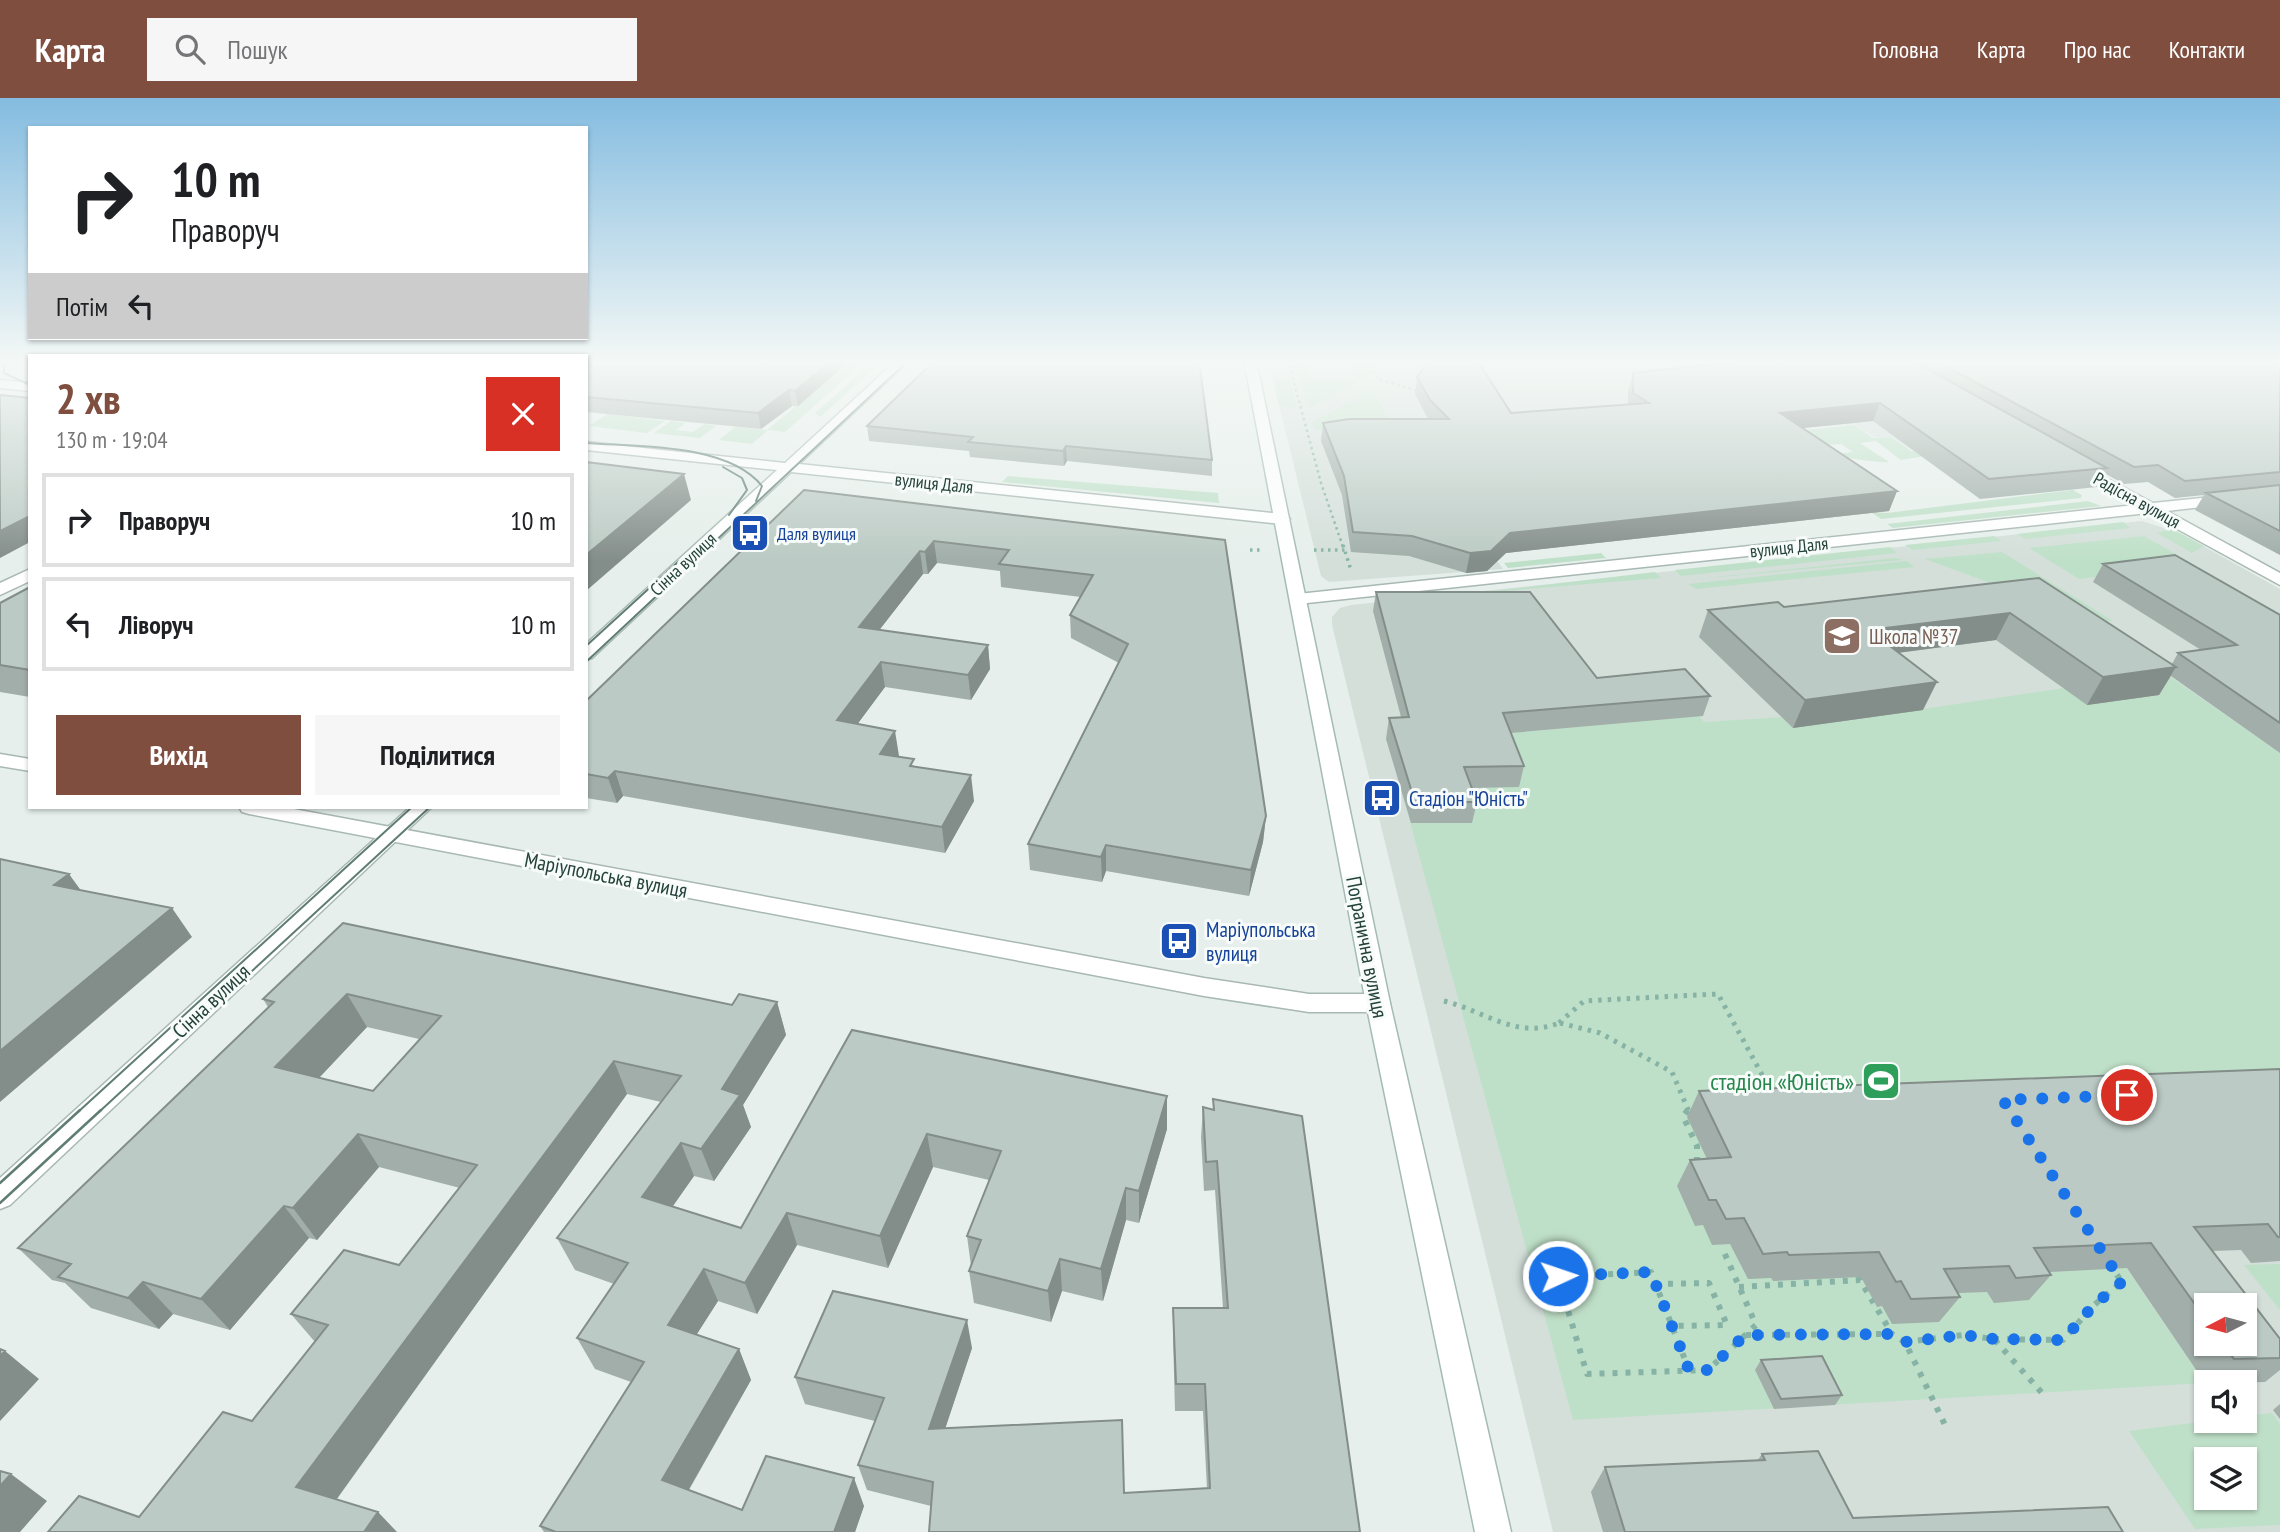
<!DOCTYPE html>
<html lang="uk">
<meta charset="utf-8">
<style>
body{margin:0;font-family:"PT Sans Narrow",sans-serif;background:#f6f6f6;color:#202124;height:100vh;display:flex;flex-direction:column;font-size:26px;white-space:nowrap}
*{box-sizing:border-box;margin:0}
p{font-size:23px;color:#757577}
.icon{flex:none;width:38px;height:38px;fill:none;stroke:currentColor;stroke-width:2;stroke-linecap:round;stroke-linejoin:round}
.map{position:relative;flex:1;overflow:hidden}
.panel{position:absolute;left:28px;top:256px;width:560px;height:455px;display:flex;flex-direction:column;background:#fff;border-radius:0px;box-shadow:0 2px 5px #0004}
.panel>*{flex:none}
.guide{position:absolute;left:28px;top:28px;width:560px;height:214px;border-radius:0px;box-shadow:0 2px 5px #0004;background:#fff;color:#202124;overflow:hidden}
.needle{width:46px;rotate:264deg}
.tools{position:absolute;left:2194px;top:1195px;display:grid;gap:14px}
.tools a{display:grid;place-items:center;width:63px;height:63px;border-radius:0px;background:#fff;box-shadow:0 2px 5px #0004;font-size:35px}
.pin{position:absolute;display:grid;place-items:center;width:60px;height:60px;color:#fff;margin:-30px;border:4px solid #fff;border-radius:50%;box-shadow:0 2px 7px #0007}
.me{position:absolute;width:77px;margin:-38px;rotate:87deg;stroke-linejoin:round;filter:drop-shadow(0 0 5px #0008)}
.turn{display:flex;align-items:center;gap:24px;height:147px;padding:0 28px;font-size:32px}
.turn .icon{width:91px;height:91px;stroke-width:2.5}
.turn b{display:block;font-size:49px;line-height:60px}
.then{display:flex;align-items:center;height:66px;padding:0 28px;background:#0003;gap:14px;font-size:26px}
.round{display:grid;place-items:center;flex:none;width:74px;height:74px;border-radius:0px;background:#f6f6f6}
.summary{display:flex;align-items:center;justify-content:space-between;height:119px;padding:0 28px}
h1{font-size:42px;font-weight:800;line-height:52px;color:#7f4e3f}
.action{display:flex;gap:14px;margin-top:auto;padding:14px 28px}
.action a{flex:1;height:80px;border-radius:0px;background:#7f4e3f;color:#fff;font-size:28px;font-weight:800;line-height:80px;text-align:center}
.action a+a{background:#f6f6f6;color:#202124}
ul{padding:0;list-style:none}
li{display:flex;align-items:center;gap:21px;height:94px;margin:0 14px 10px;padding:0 14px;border:4px solid #e0e0e0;border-radius:0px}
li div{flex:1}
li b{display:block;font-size:26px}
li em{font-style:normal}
header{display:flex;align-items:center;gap:42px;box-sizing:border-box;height:98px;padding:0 35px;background:#7f4e3f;color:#fff}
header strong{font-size:33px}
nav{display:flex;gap:38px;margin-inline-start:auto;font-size:24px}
.search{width:490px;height:63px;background:#f6f6f6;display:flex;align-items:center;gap:18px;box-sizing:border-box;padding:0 24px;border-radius:0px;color:#757577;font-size:26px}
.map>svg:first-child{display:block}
</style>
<header>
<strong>Карта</strong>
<div class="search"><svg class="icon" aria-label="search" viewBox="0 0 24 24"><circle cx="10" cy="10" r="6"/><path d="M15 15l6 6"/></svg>Пошук</div>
<nav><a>Головна</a><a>Карта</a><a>Про нас</a><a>Контакти</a></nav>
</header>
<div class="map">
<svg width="2280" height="1434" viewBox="0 0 2280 1434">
<rect width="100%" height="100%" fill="#e6efeb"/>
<path fill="#d4dfda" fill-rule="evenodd" d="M1268,262H1871L1992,348L1911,352L1892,339H1874L1853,326L1773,333L1480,457L1498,464L1503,471L1329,484L1321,478Z
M2142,423L2182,436L2280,491V1434H1553L1332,527V519L1340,510L1351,507ZM2207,1208H2245V1246H2207ZM2207,1284H2245V1323H2207ZM2207,1362H2245V1400H2207Z"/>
<path fill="#bfe0c8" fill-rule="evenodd" d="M1294,262H1304L1311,282H1357L1350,262H1362L1369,277L1309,310Z
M849,265L859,268L785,334L768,332L752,346L719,342L735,329L767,332Z
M876,269L820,319L815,315L866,270Z
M1273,281H1290L1297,311L1279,308Z
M1370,292L1375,295L1389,325L1380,329L1315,332L1313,324Z
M608,316L665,323L647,335L589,328Z
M671,323L686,325L676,332L693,334L705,326L716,328L700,340L654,335Z
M1854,327L1873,340L1891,339L1911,353L1923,352L1930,357L1901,362L1876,343L1860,345L1889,364C1881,365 1841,360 1835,356L1853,354L1841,346L1807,348L1778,335Z
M1008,378L1218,395L1219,405L1002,384Z
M2073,392L2082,397L2081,400L1881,421L1871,414L1887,415Z
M2088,403L2101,408L1893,430L1887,426Z
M2123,424L2130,430L2025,441L2017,436Z
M2172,431L2204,448L2192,455L2157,435Z
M1994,438L2002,443L1913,452L1905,447Z
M2144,438L2223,483L2199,486L2159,472L2079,481L2029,450Z
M1890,449L1897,455L1681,478L1675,472Z
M2002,454L2113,523H2093L1925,461Z
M1601,455L1606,460L1508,470L1504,465Z
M1896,460L1903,462L1687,482Z
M1907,463L1915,469L1696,491L1688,486Z
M1655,474L1661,480L1468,496Z
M2165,575L2280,655V1077L2109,1144L2205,1285L1573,1322L1401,691L1519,689L1498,636L1699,618L1704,624L1782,619L1794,630Z
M2280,1166V1211H2279L2244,1167Z
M2272,1315L2280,1326V1427L2195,1431L2129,1333L2207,1323H2245V1318ZM2207,1362H2245V1400H2207Z"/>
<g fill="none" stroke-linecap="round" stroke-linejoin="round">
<g stroke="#a8b8b2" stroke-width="3">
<path id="minor" d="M897,262H910L799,366L1282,416L1290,421L1282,426L791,374L592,560L586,561V546L777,372L586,352V344L785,365Z
M0,282L30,285V293L0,290Z
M2076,364L2153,405L2280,392V400L2167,413L2280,475V487L2148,415L1298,506L1290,501L1298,496L2135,407L2071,371V365Z
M30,471V483L0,497V485Z
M410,709H432L10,1107L0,1111V1080Z"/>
</g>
<g stroke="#a8b8b2" stroke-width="3">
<path id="tertiary" d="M0,656L30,661V673L0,668Z
M239,709H283L1204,880L1309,896H1378L1387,898L1390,905L1387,912L1378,914H1309L1204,898L249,716L242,714Z"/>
</g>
<g stroke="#a4bbb3" stroke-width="3">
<path id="secondary" d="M1244,262H1256L1390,905L1511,1434H1475L1366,905Z"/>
</g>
<path stroke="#86b3a5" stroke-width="2.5" stroke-dasharray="2.5 3.5" stroke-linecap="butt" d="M1288,262L1321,385L1343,449
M1367,262L1378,281L1418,293"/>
<path stroke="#86b3a5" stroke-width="3.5" stroke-dasharray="2.5 4.5" stroke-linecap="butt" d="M1343,447L1351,472
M1250,452H1263
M1314,452H1345"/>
<path stroke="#86b3a5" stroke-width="5" stroke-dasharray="3.5 6" stroke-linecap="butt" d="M1444,903C1485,913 1516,942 1559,925
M1559,925L1584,903L1718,896L1772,995
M1560,925L1600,935L1672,974L1689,1014"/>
<path stroke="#86b3a5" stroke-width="6" stroke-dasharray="5 8" stroke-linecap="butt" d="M1688,1012L1683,1018L1697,1048V1062
M1655,1186L1709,1185L1727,1227L1671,1228
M1739,1189L1860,1182L1892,1236
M1746,1237L1892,1236L1905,1244L1946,1329
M1994,1241L2063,1242L2094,1207L2122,1184L2110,1167
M1905,1244L1963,1237L1994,1241L2042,1295
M1689,1272L1651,1174L1558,1179L1587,1276L1708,1272L1756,1227L1724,1154"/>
<use href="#minor" fill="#fff" fill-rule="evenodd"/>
<use href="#tertiary" fill="#fff" fill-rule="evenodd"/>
<use href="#secondary" fill="#fff" fill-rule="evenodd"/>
<path stroke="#5f7d75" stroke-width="2" d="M10,262L4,268V275L30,287
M586,345C638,349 728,345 762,388L756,403
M723,369L742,380L747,392L729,417
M586,548L679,463
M586,564L909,262
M78,1014L412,709
M99,1014L430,709"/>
<path stroke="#5f7d75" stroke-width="2.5" d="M0,1085L80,1012
M0,1105L101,1012"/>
</g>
<path fill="#a1aea9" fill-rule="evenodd" d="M586,262H851L798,308H792L761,331L586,314Z
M1726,262H1911L1913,264L1914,262H2280V457L2195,412L2204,397L2175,400L2148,384L2124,386L2104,375L2097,389L1980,401L1873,323L1803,330L1897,393L1889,413L1506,455L1487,473L1466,475L1409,458L1351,454L1342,397L1321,343L1323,325L1428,321L1415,296L1417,279L1511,315L1628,307V293L1633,275L1727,265Z
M867,328L1212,362V378L1067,363L1064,368L970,359L969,353L869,343Z
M804,392L1225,442L1266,718L1263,744L1249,798L1106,773L1102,784L1030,772L1028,746L1119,565L1071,540L1070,517L1081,499L1001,489L1000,473L937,465L928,476H923L879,532L988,547L990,571L971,602L885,589L857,626L899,659L974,703L945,755L623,698L617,705L586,700V603Z
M2103,466L2280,517V655L2171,578L2159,597L2087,607L1996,542L1898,555L1923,612L1793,630L1699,539L1708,512L1784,509L2039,480L2172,566L2178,555L2201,552L2093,484Z
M30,489V599L0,594V505Z
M1376,494L1597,580L1710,598L1703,618L1511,635L1524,668L1519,689L1472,690L1477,704L1472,725H1411L1386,641L1389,620L1401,619L1373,513Z
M343,825L732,907L777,904L786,937L743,1007L751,1029L714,1083L694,1078L672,1108L741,1130L852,932L1167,998V1031L1139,1125L1126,1122L1103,1203L1062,1193L1051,1224L974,1205L969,1173L971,1168L967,1138L989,1082L933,1069L888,1170L797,1147L757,1216L718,1203L696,1237L739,1251L751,1282L689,1392L742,1412L864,1408L855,1434H544L540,1428L631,1284L595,1271L577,1240L614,1186L575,1172L557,1140L661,1004L627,996L337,1401L139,1419L252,1323L315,1244L291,1216L399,1167L460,1090L379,1069L317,1142L309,1140L230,1232L173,1216L159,1231L91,1210L65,1185L52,1182L18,1150L268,909L263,901ZM367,929L419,941L373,993L319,980Z
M2280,971V1163L2251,1165L2241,1152L2212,1153L2280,1241V1272L2265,1284L2205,1285L2127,1170L2050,1174L2051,1177L2029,1202L1994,1205L1987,1194L1958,1195L1960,1199L1939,1224L1892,1226L1882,1208L1877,1209L1861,1179L1773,1183L1771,1180L1748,1181L1730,1146L1712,1147L1703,1127L1695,1128L1677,1088L1690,1062L1707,1061L1687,1019L1699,993ZM2207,1208L2245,1246H2207Z
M1213,1001L1360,1434L931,1408L867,1392L858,1367L875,1323L805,1306L795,1279L972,1250L945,1331L1124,1395L1207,1391L1203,1313H1175L1173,1238V1210H1223L1215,1092L1204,1093L1201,1039L1203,1009L1213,1011Z
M1761,1262L1842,1297L1835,1307L1774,1311L1755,1272Z
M2280,1306V1321L2273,1312Z
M1762,1356L1853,1420L2123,1434H1603L1591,1394L1605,1369L1757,1363Z"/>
<path fill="#838d89" d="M832,262H851L798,308L795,293Z
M789,292L792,308L761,331L758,315Z
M1880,305L1873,323L1774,333L1780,315Z
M1066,348L1067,363L1064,368L1063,353Z
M684,376L691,402L586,493V457Z
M1897,393L1889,413L1506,455L1487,473L1466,475L1470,455L1510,435Z
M30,418V444L0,460V433Z
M934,443L937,465L928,476L925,454Z
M920,453L923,476L863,553L859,529Z
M2010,515L1996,542L1857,560L1869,532Z
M988,547L990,571L971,602L968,577Z
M881,564L885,589L842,647L837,622Z
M2176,569L2159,597L2087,607L2103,579Z
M1937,584L1923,612L1793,630L1805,602Z
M895,633L899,658L884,681L880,656Z
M615,673L623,698L617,705L608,680Z
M971,677L974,703L945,755L942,729Z
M1266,718L1263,744L1249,798L1251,772Z
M1106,747V773L1102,784L1101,759Z
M69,776L90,805L54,787Z
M172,810L192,839L0,1004V953Z
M347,896L367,929L298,1002L275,969Z
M777,904L786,937L743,1007L751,1029L714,1083L701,1051L722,991Z
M614,963L627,996L325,1417L296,1389Z
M1167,998V1031L1139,1125V1093Z
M358,1036L379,1069L317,1142L293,1110Z
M927,1036L933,1069L888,1170L880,1138Z
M681,1045L694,1078L657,1131L642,1099Z
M1126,1090V1122L1103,1203L1101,1171Z
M284,1108L309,1140L230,1232L201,1201Z
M787,1115L797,1147L757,1216L745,1185Z
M1060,1161L1062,1193L1051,1224L1048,1193Z
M704,1171L718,1203L683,1258L668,1227Z
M143,1184L173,1216L159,1231L128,1200Z
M967,1222L972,1250L936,1358L929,1331Z
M739,1251L751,1282L678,1410L662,1382Z
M5,1253L39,1281L0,1323V1258Z
M11,1376L47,1403L20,1434H0V1388Z
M854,1380L864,1408L855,1434H834Z
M378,1414L397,1434H364Z"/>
<path fill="#bbcac4" stroke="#838d89" stroke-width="2" fill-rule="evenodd" d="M586,262H832L795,293L789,292L758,315L586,299Z
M935,262H1199L1212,362L1066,348L1063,353L968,344L973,339L867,328Z
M1430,262H1477L1511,315L1649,305L1633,295V275L1733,264V262H1911L2107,370L1989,381L1880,305L1780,315L1897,393L1510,435L1491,453L1470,455L1412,438L1353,434L1344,378L1323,325L1349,321H1449L1430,302L1417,279Z
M1934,262H2280V374L2185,383L2158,367L2134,369Z
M0,297L30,300V418L0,433Z
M586,364L684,376L586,457Z
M2280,387V433L2206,395Z
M804,392L1225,442L1266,718L1251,772L1106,747L1101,759L1028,746L1128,546L1070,517L1093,477L999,466L1009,452L934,443L925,454L920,453L859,529L988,547L968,577L881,564L837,622L895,633L880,656L914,661L910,668L971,677L942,729L615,673L608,680L586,676V603Z
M2175,457L2280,517V625L2178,555L2237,547L2103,466Z
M2039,480L2176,569L2103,579L2010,515L1869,532L1937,584L1805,602L1708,512L1778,504L1784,509Z
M30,489V572L0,567V505Z
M1376,494H1530L1597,580L1685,571L1710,598L1503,615L1524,668L1464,669L1477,704H1415L1389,620L1409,619Z
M0,761L69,776L54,787L172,810L0,953Z
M343,825L732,907L739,896L777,904L722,991L740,997L701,1051L681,1045L642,1099L741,1130L852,932L1167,998L1139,1093L1126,1090L1101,1171L1060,1161L1048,1193L969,1173L981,1142L967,1138L1001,1053L927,1036L880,1138L787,1115L745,1185L704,1171L668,1227L739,1251L662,1382L742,1412L766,1358L854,1380L834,1434H556L540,1428L644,1264L577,1240L628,1165L557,1140L681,978L614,963L296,1389L378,1414L364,1434H48L79,1398L139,1419L223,1314L252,1323L328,1227L291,1216L344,1152L399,1167L477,1067L358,1036L293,1110L284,1108L201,1201L143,1184L128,1200L58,1179L71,1166L18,1150L274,904L263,901ZM347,896L441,918L373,993L275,969Z
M2280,971V1139H2278L2268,1126L2194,1129L2280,1241V1260L2234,1261L2223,1246H2245V1208H2207V1223L2151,1145L2034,1150L2051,1177L2016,1180L2009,1168L1944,1171L1960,1199L1911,1201L1901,1183L1896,1184L1879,1154L1789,1157L1787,1154L1763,1156L1744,1120L1726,1121L1716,1102H1709L1690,1062L1731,1059L1699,993Z
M1213,1001L1302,1018L1360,1434H929L933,1384L858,1367L884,1300L795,1279L833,1193L967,1222L929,1331L1122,1322L1124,1395L1210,1390L1205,1286H1176L1173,1210H1228L1217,1063L1206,1064L1203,1009L1214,1012Z
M0,1251L5,1253L0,1258Z
M1822,1258L1842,1297L1781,1301L1761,1262Z
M1818,1353L1853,1420L2108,1409L2123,1434H1625L1605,1369L1765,1362L1762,1356Z
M0,1373L11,1376L0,1388Z"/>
<linearGradient id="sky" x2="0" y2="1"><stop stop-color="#84bce0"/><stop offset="0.57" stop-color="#f4f8f6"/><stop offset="1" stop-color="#f4f8f6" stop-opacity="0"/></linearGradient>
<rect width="2280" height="463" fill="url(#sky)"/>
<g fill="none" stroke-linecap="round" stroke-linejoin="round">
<path stroke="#1a73e8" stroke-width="12" stroke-dasharray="0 21.6" d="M1558,1178L1651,1174L1689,1272H1708L1745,1237L1892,1236L1905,1244L1963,1237L1994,1241L2063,1242L2094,1207L2122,1184L2003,1002L2127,997"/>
</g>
<defs>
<g id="bus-square" transform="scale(2.0125)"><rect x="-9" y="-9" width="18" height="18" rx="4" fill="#1a4fb4" stroke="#f7fbf9"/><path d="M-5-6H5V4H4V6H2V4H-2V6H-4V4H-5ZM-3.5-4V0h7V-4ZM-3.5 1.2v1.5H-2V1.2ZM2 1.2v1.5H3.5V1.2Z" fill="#fff"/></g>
<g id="school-square" transform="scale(2.0125)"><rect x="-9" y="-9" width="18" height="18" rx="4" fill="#8d6e63" stroke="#f7fbf9"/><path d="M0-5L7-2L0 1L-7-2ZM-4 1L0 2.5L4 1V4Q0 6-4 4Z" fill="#fff"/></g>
<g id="stadium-square" transform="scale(2.0125)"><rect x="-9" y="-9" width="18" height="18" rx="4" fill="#2e9e5b" stroke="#f7fbf9"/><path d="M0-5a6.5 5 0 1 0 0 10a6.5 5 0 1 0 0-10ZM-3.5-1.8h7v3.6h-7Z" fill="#fff"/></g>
</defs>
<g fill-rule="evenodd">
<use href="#bus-square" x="750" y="435"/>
<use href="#school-square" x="1842" y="538"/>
<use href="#bus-square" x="1382" y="700"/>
<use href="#bus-square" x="1179" y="843"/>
<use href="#stadium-square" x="1881" y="983"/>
</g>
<g text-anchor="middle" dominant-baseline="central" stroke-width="6" stroke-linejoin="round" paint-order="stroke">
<g font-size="18" fill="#24423a" stroke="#f7fbf9">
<text transform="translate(934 385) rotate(6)">вулиця Даля</text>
<text transform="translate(2137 402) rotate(29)">Радісна вулиця</text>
<text transform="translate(1789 449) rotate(-6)">вулиця Даля</text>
<text transform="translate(683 466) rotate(-43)">Сінна вулиця</text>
</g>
<g font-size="18" fill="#164399" stroke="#f7fbf9" text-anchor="start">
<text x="777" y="435">Даля вулиця</text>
</g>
<g font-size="21" fill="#785e54" stroke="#f7fbf9" text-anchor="start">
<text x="1869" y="538">Школа №37</text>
</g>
<g font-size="21" fill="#164399" stroke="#f7fbf9" text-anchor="start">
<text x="1409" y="700">Стадіон "Юність"</text>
<text x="1206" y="831">Маріупольська<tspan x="1206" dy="24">вулиця</tspan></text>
</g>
<g font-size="21" fill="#24423a" stroke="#f7fbf9">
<text transform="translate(606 777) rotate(11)">Маріупольська вулиця</text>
<text transform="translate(1367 849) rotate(79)">Погранична вулиця</text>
<text transform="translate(211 903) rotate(-43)">Сінна вулиця</text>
</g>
<g font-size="24" fill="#27864d" stroke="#f7fbf9" text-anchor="end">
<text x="1854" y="983">стадіон «Юність»</text>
</g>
</g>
</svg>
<div class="tools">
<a><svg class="needle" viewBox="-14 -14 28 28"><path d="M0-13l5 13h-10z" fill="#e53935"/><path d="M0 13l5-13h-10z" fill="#757577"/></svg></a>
<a><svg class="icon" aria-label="sound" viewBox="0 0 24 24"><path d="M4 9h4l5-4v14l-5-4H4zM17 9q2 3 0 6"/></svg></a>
<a><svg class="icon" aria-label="layers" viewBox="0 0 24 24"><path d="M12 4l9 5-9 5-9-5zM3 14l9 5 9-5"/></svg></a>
</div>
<div class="pin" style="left:2127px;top:997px;background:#d93025"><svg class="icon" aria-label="arrive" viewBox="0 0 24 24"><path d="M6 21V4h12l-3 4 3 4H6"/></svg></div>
<svg class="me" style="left:1558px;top:1178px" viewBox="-20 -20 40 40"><circle r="17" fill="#1a73e8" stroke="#fff" stroke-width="3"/><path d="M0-11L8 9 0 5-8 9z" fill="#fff"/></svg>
<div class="guide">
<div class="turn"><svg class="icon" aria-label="right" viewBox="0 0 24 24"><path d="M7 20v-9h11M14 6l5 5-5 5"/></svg><div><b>10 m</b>Праворуч</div></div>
<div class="then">Потім<svg class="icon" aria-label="left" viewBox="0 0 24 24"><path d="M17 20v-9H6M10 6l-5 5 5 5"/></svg></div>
</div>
<section class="panel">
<div class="summary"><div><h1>2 хв</h1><p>130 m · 19:04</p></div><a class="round" style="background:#d93025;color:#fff"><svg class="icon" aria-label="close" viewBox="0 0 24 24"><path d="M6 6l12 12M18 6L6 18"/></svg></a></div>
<ul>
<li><svg class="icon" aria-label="right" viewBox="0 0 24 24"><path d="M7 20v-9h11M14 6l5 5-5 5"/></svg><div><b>Праворуч</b></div><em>10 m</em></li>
<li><svg class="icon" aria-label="left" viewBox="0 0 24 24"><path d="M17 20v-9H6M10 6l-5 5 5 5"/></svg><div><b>Ліворуч</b></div><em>10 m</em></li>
</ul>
<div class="action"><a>Вихід</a><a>Поділитися</a></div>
</section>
</div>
